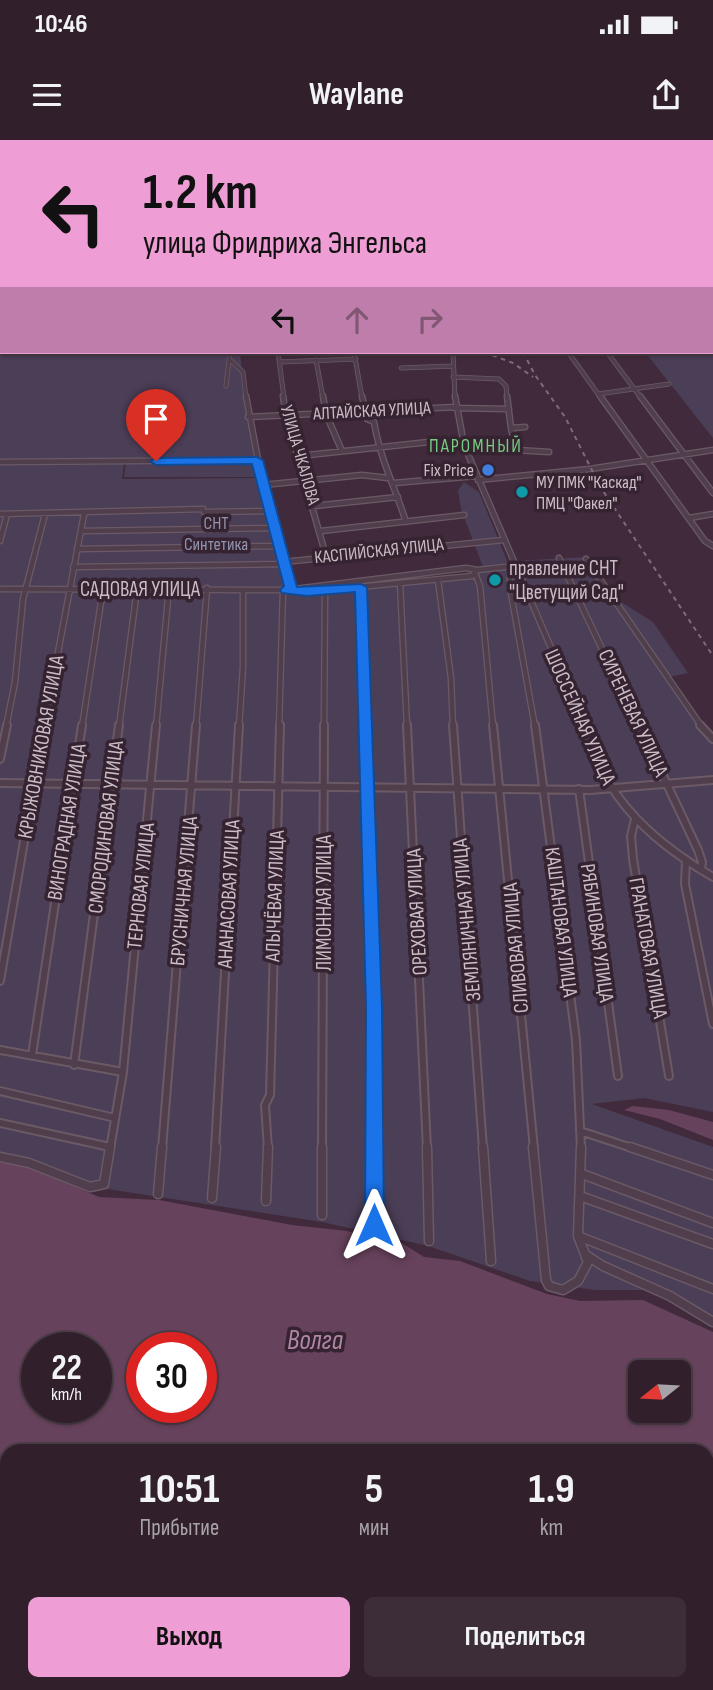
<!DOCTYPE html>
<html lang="ru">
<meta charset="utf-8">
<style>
body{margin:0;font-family:"Sofia Sans Condensed",sans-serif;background:#3d2d38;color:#f1f3f6;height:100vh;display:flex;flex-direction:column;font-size:26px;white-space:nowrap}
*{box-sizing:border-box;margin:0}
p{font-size:23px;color:#a8a3a9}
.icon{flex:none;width:38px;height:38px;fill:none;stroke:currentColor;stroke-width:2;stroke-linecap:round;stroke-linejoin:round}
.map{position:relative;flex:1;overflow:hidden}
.details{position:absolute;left:0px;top:1304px;width:714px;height:247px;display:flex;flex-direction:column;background:#31202c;border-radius:21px 21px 0 0;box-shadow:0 2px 5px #0004,0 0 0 2px #4c3e48}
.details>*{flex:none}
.top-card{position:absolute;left:0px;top:0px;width:714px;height:214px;box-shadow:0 2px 5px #0004,0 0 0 2px #4c3e48;background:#ee9dd5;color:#111;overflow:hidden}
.needle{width:46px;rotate:252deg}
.tools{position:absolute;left:628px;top:1220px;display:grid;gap:14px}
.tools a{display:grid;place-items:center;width:63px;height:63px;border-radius:10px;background:#31202c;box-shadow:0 2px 5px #0004,0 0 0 2px #4c3e48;font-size:35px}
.speed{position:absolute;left:21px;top:1192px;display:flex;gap:14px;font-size:35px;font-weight:700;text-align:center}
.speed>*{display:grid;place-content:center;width:91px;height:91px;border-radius:50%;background:#31202c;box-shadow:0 2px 5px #0004,0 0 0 2px #4c3e48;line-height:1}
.speed small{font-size:18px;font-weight:400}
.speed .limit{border:10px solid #d22;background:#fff;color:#111}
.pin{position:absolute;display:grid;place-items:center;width:60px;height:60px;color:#fff;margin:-72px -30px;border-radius:50% 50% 50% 0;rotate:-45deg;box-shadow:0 0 7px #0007}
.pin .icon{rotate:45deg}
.me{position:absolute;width:77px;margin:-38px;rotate:0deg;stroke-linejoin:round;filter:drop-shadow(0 0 5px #0008)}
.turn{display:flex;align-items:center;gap:24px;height:147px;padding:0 28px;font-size:32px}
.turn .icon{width:91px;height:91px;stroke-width:2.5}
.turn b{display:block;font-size:49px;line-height:60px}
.lanes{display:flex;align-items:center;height:66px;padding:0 28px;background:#0003;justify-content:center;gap:35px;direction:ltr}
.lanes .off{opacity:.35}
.eta{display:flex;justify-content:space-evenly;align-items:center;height:119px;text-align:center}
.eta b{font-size:42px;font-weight:700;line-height:49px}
.primary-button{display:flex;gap:14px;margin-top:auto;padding:14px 28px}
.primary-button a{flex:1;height:80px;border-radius:10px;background:#ee9dd5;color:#111;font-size:28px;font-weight:700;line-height:80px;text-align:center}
.primary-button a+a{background:#3d2d38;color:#f1f3f6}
.status{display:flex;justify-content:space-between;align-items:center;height:49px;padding:0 35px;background:#31202c;direction:ltr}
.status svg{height:19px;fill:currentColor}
header{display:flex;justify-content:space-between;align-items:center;height:91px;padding:0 28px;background:#31202c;font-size:32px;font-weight:700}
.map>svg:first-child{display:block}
</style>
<div class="status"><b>10:46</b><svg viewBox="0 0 49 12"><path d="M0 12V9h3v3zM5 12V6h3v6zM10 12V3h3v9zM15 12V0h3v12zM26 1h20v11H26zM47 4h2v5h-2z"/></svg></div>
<header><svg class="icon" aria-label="menu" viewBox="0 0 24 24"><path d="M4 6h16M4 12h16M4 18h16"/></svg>Waylane<svg class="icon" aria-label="share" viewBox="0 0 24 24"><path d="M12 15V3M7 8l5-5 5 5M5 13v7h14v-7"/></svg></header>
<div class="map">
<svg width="713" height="1550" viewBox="0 0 713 1550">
<rect width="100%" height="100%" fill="#412a3b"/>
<path fill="#4b3e57" d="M713,179V298L645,212H712Z
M0,196L2,212H240L247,279L260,337H124L126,321L0,322Z
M0,323H124L122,339L260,338L286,450L323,451L476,437V431L513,426L512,421L588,417L618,460L653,482L688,533L669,537L704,588L713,597V972L644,958L592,964L713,1007V1179L653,1150H595L530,1141L428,1106L322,1082L94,1047L32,1020L0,1013Z
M464,342L479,352L508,423L483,427L461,369L458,350Z"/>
<path fill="#67425c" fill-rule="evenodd" d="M633,966L669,970L713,982V1000L660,979L624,970Z
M0,1022L33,1029L99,1057L159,1060L292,1085L347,1091L374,1099L397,1100L424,1117L460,1121L547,1154L580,1161L643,1160L713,1192V1550H0ZM37,1208H96V1267H37ZM142,1208H201V1267H142ZM640,1232H679V1270H640ZM7,1311H707V1544H7Z"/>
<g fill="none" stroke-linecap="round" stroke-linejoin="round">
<g stroke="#6b5a66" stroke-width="5">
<path id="minor-far3" d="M301,0L303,2
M351,0L357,2
M527,2L529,0
M552,2L555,0
M585,2L588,0
M618,2L622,0
M655,2L658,0
M278,212L284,258
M354,212L362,258
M453,212L455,258
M568,212L601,258
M607,212L641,258
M230,220L243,232L246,258
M316,220L323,258
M279,222L356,219
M401,228L453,226
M453,237L499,239L506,246L507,258
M226,246L230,212
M598,254L669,244"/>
</g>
<g stroke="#6b5a66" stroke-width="7">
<path id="minor-far2" d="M246,256L262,341L291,448
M283,256L286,276L326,416
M323,256L326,274L342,311
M362,256L367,279L374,282C380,319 395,347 406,382
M455,256L464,305L585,587
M507,256L511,288L525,287
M600,256L705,401L713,406
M640,256L713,353
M455,268L509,269
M248,277L455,267
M511,288L516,310L549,312
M299,316L429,302L463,301
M0,322L257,320
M478,340L590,329L713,310
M394,343L476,336
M263,345L362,335L388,338
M314,366L398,357
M204,372L269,371
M0,374L203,369
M689,378L713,374
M82,391L274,388
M321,391L464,375
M0,401L7,374
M77,409L279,406
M559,418L639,587
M586,419L702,587
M283,422L503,400
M73,427L284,424
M475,433L480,446L493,587
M517,433L510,434V448L535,587
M438,440L451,538L453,587
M400,443L407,587
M361,447L365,587
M0,449L286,450L466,428L477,430
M288,451L307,452L472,436L477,430L514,426
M6,587L15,542L23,459L45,374
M44,587L84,374
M82,587L103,449
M119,587L137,449
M156,587L169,448
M196,587L207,448
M239,587L243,527V451
M279,587L283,450
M324,587L325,451"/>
</g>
<g stroke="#6b5a66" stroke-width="10">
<path id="minor-far1" d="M365,585L374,867V1009
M407,585L427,1009
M453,585L483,1009
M493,585L534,1009
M535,585L576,900L581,1009
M584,585C592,603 598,624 608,641C632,683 672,713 713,737
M639,585L698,710L702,722L701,730
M700,585L713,599
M0,619L7,585
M0,643L590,650L713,640
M579,649L618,936
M635,679L631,696L633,719L669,936
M686,720L685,744L713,884
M0,841L44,585
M0,910L123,932
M32,915L82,585
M74,925L119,585
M0,951L115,978
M0,983L110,1007
M580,991L635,1009
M110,1009L123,932L156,585
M162,1009L196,585
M215,1009L239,585
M268,1009L265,965L270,955L280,585
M322,1009L324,585"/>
</g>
<g stroke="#6b5a66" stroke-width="11">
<path id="minor" d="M374,1007V1085
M427,1007L429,1101
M483,1007L491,1121
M533,1007L546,1140L549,1146L563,1150L578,1141L588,1122L578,1096L581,1007
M630,1007L713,1035
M0,1017L29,1023L90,1047L104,1044L110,1007
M582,1034L713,1083
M158,1054L162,1007
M580,1056L713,1104
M212,1058L216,1007
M266,1061L268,1007
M322,1075V1007
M578,1096L713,1149
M586,1115L603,1126L670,1156L713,1182"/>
</g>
<use href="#minor-far3" stroke="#513e4c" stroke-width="3.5"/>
<use href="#minor-far2" stroke="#513e4c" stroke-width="4.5"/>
<use href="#minor-far1" stroke="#513e4c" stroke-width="6"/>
<use href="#minor" stroke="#513e4c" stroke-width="8"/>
<path stroke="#7f6a7a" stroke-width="2" stroke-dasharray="4.5 4.5" stroke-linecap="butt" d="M518,2L520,0
M484,212L513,223L533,237
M523,212L535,235L565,277L601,348L713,516"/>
</g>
<path fill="#1a73e8" stroke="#114b97" stroke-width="2" d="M257,317L263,320L297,447L361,444L367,447L382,867L384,1085L381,1091L374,1093L368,1091L365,1085L366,867L355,452L307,456L282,453L280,450L284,446L252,324L156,325L150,321L156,318Z"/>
<circle fill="#3f7fe0" stroke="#362331" stroke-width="2.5" cx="488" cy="330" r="7"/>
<g fill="#0f9aa8" stroke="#362331" stroke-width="2.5">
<circle cx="522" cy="352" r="7"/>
<circle cx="495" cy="440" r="7"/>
</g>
<g text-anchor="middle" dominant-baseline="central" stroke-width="7" stroke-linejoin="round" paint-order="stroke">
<g font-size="18" fill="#cbbcc6" stroke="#362331">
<text transform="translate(372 271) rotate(-3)">АЛТАЙСКАЯ УЛИЦА</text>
<text transform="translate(300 315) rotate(74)">УЛИЦА ЧКАЛОВА</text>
<text transform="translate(379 411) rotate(-6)">КАСПИЙСКАЯ УЛИЦА</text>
</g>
<g font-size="18" fill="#cbbcc6" stroke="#362331" text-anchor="end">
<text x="474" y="330">Fix Price</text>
<text x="536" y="342" text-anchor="start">МУ ПМК "Каскад"<tspan x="536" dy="21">ПМЦ "Факел"</tspan></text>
</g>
<g font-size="18" fill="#9193ad" stroke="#362331">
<text x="216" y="383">СНТ<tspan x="216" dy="21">Синтетика</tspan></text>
</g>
<g font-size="19" letter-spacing="2" fill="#76cc81" stroke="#362331">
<text x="476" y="306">ПАРОМНЫЙ</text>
</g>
<g font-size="21" fill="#cbbcc6" stroke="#362331" text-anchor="start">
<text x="509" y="428">правление СНТ<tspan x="509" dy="24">"Цветущий Сад"</tspan></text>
</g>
<g font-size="21" fill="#cbbcc6" stroke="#362331">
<text x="140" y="449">САДОВАЯ УЛИЦА</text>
<text transform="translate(633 573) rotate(65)">СИРЕНЕВАЯ УЛИЦА</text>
<text transform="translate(580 577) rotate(66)">ШОССЕЙНАЯ УЛИЦА</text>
<text transform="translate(41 607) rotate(-80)">КРЫЖОВНИКОВАЯ УЛИЦА</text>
<text transform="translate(67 682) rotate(-81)">ВИНОГРАДНАЯ УЛИЦА</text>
<text transform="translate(106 687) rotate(-83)">СМОРОДИНОВАЯ УЛИЦА</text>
<text transform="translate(141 746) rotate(-84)">ТЕРНОВАЯ УЛИЦА</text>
<text transform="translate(184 751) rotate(-85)">БРУСНИЧНАЯ УЛИЦА</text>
<text transform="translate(229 754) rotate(-87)">АНАНАСОВАЯ УЛИЦА</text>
<text transform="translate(275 756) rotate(-88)">АЛЫЧЁВАЯ УЛИЦА</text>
<text transform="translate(324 763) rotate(-90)">ЛИМОННАЯ УЛИЦА</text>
<text transform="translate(417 772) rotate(-93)">ОРЕХОВАЯ УЛИЦА</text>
<text transform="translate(467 780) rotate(-95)">ЗЕМЛЯНИЧНАЯ УЛИЦА</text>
<text transform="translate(561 782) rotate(83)">КАШТАНОВАЯ УЛИЦА</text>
<text transform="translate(597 793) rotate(82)">РЯБИНОВАЯ УЛИЦА</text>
<text transform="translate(516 808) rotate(-95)">СЛИВОВАЯ УЛИЦА</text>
<text transform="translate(648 808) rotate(80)">ГРАНАТОВАЯ УЛИЦА</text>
</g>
<g font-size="28" font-style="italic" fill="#af86a4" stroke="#362331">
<text x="315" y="1200">Волга</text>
</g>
</g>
</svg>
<div class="tools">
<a><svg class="needle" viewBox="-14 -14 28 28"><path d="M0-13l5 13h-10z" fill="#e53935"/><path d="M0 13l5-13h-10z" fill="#a8a3a9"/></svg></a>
</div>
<div class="speed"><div>22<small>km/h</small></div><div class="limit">30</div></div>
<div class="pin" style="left:156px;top:321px;background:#d93025"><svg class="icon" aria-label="arrive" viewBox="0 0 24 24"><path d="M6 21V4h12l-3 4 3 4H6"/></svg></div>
<svg class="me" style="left:374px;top:1085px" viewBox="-20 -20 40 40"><path d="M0-17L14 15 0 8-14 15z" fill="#1a73e8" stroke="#fff" stroke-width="4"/></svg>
<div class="top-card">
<div class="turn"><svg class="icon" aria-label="left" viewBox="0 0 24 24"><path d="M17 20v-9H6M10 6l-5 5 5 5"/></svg><div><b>1.2 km</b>улица Фридриха Энгельса</div></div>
<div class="lanes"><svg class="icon" aria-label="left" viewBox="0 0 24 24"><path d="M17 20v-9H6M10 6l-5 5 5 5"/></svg><svg class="icon off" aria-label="ahead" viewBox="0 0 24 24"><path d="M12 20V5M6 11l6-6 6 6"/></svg><svg class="icon off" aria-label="right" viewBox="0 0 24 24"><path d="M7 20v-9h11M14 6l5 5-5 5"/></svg></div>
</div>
<section class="details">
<div class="eta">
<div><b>10:51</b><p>Прибытие</p></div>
<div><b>5</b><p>мин</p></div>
<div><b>1.9</b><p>km</p></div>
</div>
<div class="primary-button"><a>Выход</a><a>Поделиться</a></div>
</section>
</div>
